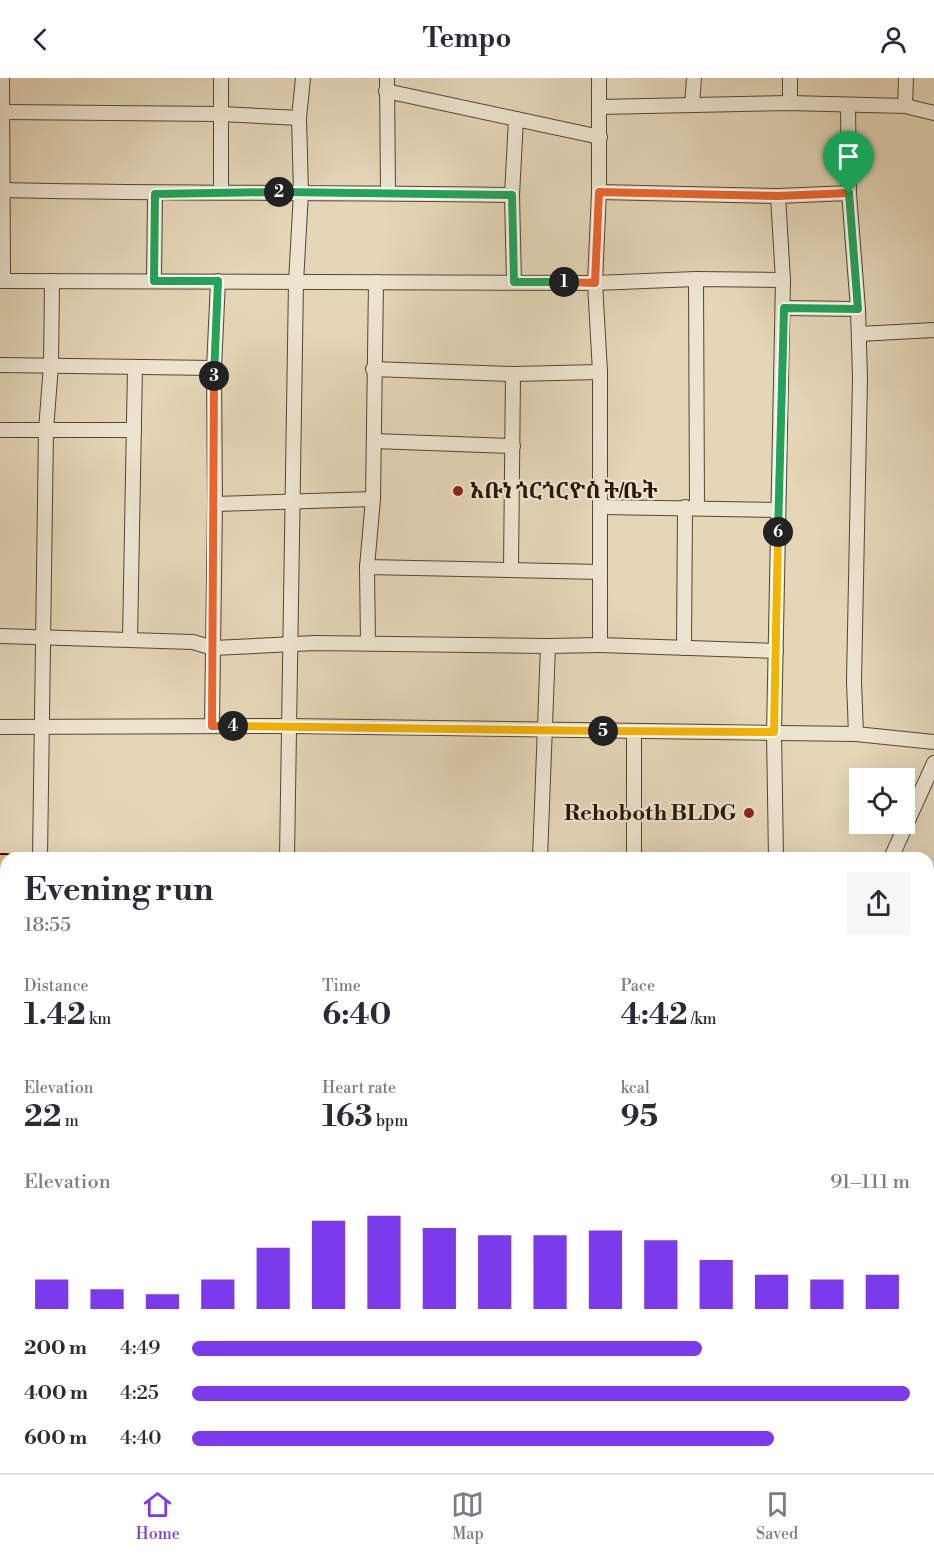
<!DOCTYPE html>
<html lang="en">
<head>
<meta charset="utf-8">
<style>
	body { margin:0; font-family:"Libre Bodoni","Noto Serif Ethiopic",serif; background:#f7f7f7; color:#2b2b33; height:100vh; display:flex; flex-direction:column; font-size:22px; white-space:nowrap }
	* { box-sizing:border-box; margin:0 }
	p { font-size:20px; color:#7c7c81 }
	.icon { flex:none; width:33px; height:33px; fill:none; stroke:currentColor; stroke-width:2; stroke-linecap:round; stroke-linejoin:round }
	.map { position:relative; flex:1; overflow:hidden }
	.side { position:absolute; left:0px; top:774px; width:934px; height:621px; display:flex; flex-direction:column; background:#fff; border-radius:18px 18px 0 0; box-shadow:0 6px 24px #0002 }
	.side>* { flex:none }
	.tools { position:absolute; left:849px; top:690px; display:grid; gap:12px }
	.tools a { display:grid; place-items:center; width:66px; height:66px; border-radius:0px; background:#fff; box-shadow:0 6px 24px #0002; font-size:30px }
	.pin { position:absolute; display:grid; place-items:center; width:51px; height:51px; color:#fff; margin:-62px -26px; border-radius:50% 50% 50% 0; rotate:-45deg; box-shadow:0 0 6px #0007 }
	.pin .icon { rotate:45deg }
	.km { position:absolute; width:30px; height:30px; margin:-15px; border-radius:50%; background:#222; color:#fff; font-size:16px; line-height:30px; text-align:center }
	.round { display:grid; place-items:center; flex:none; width:63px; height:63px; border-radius:0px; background:#f7f7f7 }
	.summary { display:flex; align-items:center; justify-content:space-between; height:102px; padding:0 24px }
	h1 { font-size:33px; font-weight:800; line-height:45px }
	.figures { display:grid; grid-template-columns:repeat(3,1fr); gap:9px; height:102px; padding:6px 24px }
	.figures div { display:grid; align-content:center }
	.figures b { font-size:30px; font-weight:800 }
	.figures small { font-size:16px; font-weight:400 }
	.figures p { font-size:16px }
	.chart { height:168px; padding:12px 24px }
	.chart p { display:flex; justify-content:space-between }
	.chart svg { width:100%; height:108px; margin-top:6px; stroke:#7c3aed; stroke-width:6 }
	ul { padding:0 24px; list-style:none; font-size:20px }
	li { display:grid; grid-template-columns:96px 72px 1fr; align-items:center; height:45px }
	li i { height:15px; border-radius:8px; background:#7c3aed }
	header { display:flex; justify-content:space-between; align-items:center; height:78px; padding:0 24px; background:#fff; font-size:27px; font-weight:800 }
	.tabs { display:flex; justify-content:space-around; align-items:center; height:84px; border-top:2px solid #e1e1e2; background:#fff; font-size:16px; color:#7c7c81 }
	.tabs a { display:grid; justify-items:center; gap:3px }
	.tabs .active { color:#7c3aed }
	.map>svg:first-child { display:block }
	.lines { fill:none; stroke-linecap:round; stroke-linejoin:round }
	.river { stroke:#96b8b3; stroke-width:22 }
	.minor-casing { stroke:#564533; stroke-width:16 }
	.major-casing { stroke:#261507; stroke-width:20 }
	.minor { stroke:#ede4d0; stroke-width:14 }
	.major { stroke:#e2bb7c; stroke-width:16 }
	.split-1-casing { stroke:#fff; stroke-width:12 }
	.split-2-casing { stroke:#fff; stroke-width:12 }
	.split-3-casing { stroke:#fff; stroke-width:12 }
	.split-4-casing { stroke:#fff; stroke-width:12 }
	.split-5-casing { stroke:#fff; stroke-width:12 }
	.split-6-casing { stroke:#fff; stroke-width:12 }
	.split-7-casing { stroke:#fff; stroke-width:12 }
	.split-1 { stroke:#f0652b; stroke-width:8 }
	.split-2 { stroke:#22a559; stroke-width:8 }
	.split-3 { stroke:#22a559; stroke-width:8 }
	.split-4 { stroke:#f0652b; stroke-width:8 }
	.split-5 { stroke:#f5b400; stroke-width:8 }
	.split-6 { stroke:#f5b400; stroke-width:8 }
	.split-7 { stroke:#22a559; stroke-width:8 }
	.poi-dot { fill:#8f2418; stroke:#ede4d0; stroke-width:2 }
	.labels { text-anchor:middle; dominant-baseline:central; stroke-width:4.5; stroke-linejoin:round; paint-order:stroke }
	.poi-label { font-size:22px; font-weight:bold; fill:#261507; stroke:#ede4d0; text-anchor:start }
</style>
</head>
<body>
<header><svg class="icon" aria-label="back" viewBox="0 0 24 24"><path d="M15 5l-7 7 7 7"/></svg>Tempo<svg class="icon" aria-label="person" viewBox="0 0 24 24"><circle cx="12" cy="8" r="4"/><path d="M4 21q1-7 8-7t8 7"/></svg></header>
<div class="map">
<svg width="934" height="1395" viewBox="0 0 934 1395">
	<rect width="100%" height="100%" fill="#e4d6b7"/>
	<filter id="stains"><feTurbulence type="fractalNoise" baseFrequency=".00333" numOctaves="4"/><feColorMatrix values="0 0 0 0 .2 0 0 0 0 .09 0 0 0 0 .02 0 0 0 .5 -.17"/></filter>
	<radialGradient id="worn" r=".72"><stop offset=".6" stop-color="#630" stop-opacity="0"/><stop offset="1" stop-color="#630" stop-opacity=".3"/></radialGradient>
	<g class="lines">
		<g class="river">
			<path d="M928,803l6,-6"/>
			<path d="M546,1395l7,-6"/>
		</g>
		<g class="minor-casing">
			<g id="minor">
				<path d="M2,0l1,203"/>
				<path d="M387,0l1,114"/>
				<path d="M790,0v25"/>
				<path d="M386,13l214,46"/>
				<path d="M692,27l2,-27"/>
				<path d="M848,27l1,88 9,116 2,69 -6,304 2,52"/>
				<path d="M905,28l1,-28"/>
				<path d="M600,29l190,-4 115,3 29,7"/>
				<path d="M2,34l219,2 78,4"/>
				<path d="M3,112c169,4 339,2 509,5l2,87"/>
				<path d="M221,113v-113"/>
				<path d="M599,114l179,4 5,84"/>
				<path d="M512,117l4,-76"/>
				<path d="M778,118l71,-3"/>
				<path d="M696,201l1,229"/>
				<path d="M0,203l595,2 101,-4 87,1 -9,452 2,126"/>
				<path d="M154,203l1,-88"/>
				<path d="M218,203l-4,87 1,136 158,-5"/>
				<path d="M784,230l74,1"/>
				<path d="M859,256l75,-4"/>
				<path d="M0,287l214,3"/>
				<path d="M373,291l140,5 87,-2"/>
				<path d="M0,352h134"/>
				<path d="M374,363l139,5"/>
				<path d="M602,429l176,3"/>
				<path d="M367,489l233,5"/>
				<path d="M511,491l2,-195"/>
				<path d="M0,558l193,6 20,6 102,-5 233,3"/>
				<path d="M130,562l5,-273"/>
				<path d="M368,565l-1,-76 6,-68 3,-217"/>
				<path d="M600,567l176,6"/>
				<path d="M684,570l1,-141"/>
				<path d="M212,648l3,-222"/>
				<path d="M0,649l289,-1 567,8 78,8"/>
				<path d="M40,780l6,-428 5,-65 1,-84"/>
				<path d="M287,780l9,-576 5,-89 -2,-75 4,-40"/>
				<path d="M540,780l8,-212 52,-1v-273l-5,-89 4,-91v-114"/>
				<path d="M634,780v-127"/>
				<path d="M891,780l43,-95"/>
				<path d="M0,929h6"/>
				<path d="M0,1272h6"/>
				<path d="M928,1339l6,-4"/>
				<path d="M193,1389l1,6"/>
				<path d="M364,1389l1,6"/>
				<path d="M923,1389v6"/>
				<path d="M22,1395v-6"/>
				<path d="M279,1395l1,-6"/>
				<path d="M441,1395l6,-6"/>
				<path d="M765,1395l7,-6"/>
				<path d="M863,1395l7,-6"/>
			</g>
		</g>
		<g class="major-casing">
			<g id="major">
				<path d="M0,785h6"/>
				<path d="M0,806h6"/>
				<path d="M928,810l6,1"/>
				<path d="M928,830l6,1"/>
			</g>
		</g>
		<use href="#minor" class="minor"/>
		<use href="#major" class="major"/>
	</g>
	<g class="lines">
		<g class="split-1-casing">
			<path id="split-1" d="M564,204l31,1 4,-91 179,4 71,-3"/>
		</g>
		<g class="split-2-casing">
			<path id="split-2" d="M279,114l233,3 2,87h50"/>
		</g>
		<g class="split-3-casing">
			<path id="split-3" d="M214,298l4,-95h-64l1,-87 124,-2"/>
		</g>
		<g class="split-4-casing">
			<path id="split-4" d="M214,298l-2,350h21"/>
		</g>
		<g class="split-5-casing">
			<path id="split-5" d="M233,648l370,5"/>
		</g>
		<g class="split-6-casing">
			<path id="split-6" d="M603,653l171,1 4,-200"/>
		</g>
		<g class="split-7-casing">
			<path id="split-7" d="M778,454l6,-224 74,1 -9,-116"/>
		</g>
		<use href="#split-1" class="split-1"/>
		<use href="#split-2" class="split-2"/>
		<use href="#split-3" class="split-3"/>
		<use href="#split-4" class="split-4"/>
		<use href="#split-5" class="split-5"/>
		<use href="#split-6" class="split-6"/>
		<use href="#split-7" class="split-7"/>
	</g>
	<g class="poi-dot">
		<circle cx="458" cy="413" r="6"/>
		<circle cx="749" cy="735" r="6"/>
	</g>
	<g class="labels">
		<g class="poi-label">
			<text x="470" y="413">አቡነ ጎርጎርዮስ ት/ቤት</text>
			<text x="737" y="735" text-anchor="end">Rehoboth BLDG</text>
		</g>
	</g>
	<rect width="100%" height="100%" filter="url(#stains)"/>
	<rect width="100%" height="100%" fill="url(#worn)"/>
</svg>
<div class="tools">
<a><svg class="icon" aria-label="locate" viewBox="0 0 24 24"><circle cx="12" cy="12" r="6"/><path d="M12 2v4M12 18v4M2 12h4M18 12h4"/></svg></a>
</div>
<div class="pin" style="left:849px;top:115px;background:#1e9e55"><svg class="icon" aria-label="arrive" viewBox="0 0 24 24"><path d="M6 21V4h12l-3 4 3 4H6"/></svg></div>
<b class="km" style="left:564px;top:204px">1</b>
<b class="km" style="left:279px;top:114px">2</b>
<b class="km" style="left:214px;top:298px">3</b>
<b class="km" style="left:233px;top:648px">4</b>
<b class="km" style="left:603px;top:653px">5</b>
<b class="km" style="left:778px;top:454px">6</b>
<section class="side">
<div class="summary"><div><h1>Evening run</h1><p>18:55</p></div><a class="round"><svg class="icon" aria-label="share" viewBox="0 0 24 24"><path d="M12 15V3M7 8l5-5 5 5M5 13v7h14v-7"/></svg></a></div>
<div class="figures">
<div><p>Distance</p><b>1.42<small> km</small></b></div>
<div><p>Time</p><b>6:40</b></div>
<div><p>Pace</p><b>4:42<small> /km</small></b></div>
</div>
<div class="figures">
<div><p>Elevation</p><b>22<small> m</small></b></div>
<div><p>Heart rate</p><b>163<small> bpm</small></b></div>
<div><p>kcal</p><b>95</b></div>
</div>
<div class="chart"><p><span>Elevation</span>91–111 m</p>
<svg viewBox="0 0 160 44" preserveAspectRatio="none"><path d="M5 44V32M15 44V36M25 44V38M35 44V32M45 44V19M55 44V8M65 44V6M75 44V11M85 44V14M95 44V14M105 44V12M115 44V16M125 44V24M135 44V30M145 44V32M155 44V30"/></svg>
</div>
<ul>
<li><b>200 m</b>4:49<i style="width:71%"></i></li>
<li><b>400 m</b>4:25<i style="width:100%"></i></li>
<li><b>600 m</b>4:40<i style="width:81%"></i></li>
</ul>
</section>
</div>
<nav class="tabs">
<a class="active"><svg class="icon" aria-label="home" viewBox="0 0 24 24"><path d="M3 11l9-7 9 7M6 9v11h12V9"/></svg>Home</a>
<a><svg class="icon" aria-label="map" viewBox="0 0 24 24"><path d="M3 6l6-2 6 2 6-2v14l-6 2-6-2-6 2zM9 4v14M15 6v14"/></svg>Map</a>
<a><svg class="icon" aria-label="saved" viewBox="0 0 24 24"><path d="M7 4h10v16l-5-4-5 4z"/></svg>Saved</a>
</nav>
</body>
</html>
